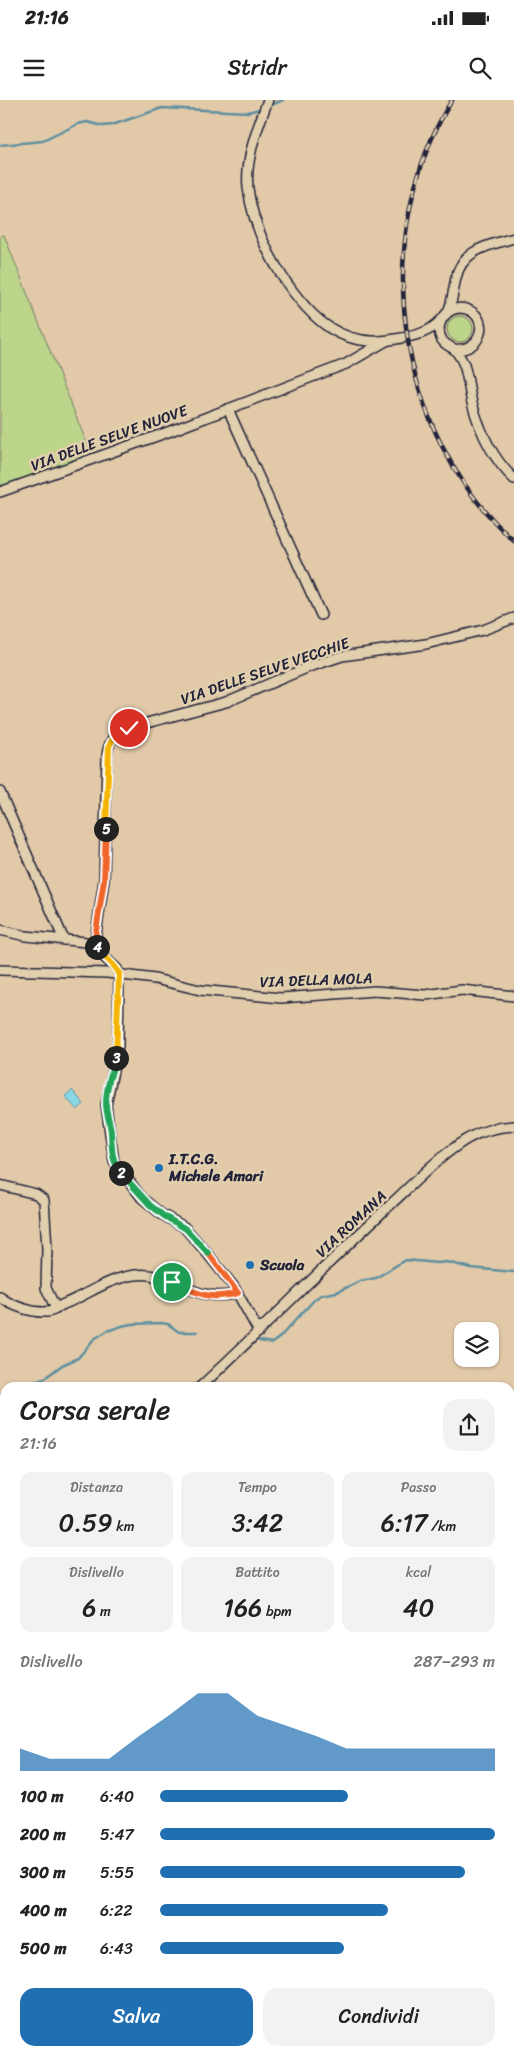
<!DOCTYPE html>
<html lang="it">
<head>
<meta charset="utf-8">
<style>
	body { margin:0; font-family:Sriracha,sans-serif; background:#f2f2f2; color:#222; height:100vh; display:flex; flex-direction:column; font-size:19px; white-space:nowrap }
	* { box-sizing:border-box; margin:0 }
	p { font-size:16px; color:#767676 }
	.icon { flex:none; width:28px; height:28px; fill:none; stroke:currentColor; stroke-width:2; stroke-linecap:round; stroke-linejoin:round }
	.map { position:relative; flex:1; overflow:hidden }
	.drawer { position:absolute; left:0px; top:1282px; width:515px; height:674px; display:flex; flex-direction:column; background:#fff; border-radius:15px 15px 0 0; box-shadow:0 1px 4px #0004 }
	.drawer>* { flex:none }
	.fabs { position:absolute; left:454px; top:1222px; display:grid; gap:10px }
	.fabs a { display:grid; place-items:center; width:45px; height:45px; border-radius:10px; background:#fff; box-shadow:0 1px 4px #0004; font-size:25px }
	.pin { position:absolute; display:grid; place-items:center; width:42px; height:42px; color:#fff; margin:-21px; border:2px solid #fff; border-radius:50%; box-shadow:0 1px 5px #0007 }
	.km { position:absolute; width:25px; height:25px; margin:-12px; border-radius:50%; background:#222; color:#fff; font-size:14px; line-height:25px; text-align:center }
	.round { display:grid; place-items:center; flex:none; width:52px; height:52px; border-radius:15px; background:#f2f2f2 }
	.overview { display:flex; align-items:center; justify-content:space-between; height:85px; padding:0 20px }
	h1 { font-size:28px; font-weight:600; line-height:38px }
	.stats { display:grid; grid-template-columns:repeat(3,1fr); gap:8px; height:85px; padding:5px 20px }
	.stats div { display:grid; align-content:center; border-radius:12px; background:#f2f2f2; text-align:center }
	.stats b { font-size:25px; font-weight:600 }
	.stats small { font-size:14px; font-weight:400 }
	.stats p { font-size:14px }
	.chart { height:140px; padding:10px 20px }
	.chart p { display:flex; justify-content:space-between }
	.chart svg { width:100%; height:90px; margin-top:5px; fill:#1f6fb2; opacity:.7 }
	.button { display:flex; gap:10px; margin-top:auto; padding:10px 20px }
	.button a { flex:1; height:58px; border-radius:15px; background:#1f6fb2; color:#fff; font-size:20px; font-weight:600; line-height:58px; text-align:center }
	.button a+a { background:#f2f2f2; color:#222 }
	ul { padding:0 20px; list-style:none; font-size:16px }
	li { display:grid; grid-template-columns:80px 60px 1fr; align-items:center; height:38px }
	li i { height:12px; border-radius:6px; background:#1f6fb2 }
	.status { display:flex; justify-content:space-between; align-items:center; height:35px; padding:0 25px; background:#fff; direction:ltr }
	.status svg { height:14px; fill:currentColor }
	header { display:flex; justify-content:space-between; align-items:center; height:65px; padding:0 20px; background:#fff; font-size:22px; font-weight:600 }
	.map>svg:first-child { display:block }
	.green { fill:#bdd58b; stroke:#707c63 }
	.water { fill:#88d8e3; stroke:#5f8fa0 }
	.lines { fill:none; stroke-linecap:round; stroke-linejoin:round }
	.stream { stroke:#5f8fa0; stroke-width:2.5 }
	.minor-casing { stroke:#22223b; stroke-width:12 }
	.secondary-casing { stroke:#22223b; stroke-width:16 }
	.minor { stroke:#e1cfad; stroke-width:9 }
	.secondary { stroke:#e1cfad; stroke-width:12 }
	.rail-casing { stroke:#22223b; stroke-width:4.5 }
	.rail { stroke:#e1cfad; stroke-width:2.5; stroke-dasharray:8; stroke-linecap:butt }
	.split-1-casing { stroke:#fff; stroke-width:10 }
	.split-2-casing { stroke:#fff; stroke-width:10 }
	.split-3-casing { stroke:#fff; stroke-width:10 }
	.split-4-casing { stroke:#fff; stroke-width:10 }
	.split-5-casing { stroke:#fff; stroke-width:10 }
	.split-6-casing { stroke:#fff; stroke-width:10 }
	.split-1 { stroke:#f0652b; stroke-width:6 }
	.split-2 { stroke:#22a559; stroke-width:6 }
	.split-3 { stroke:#22a559; stroke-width:6 }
	.split-4 { stroke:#f5b400; stroke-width:6 }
	.split-5 { stroke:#f0652b; stroke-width:6 }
	.split-6 { stroke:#f5b400; stroke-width:6 }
	.poi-dot { fill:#1f6fb2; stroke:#e1cfad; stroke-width:2 }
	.labels { text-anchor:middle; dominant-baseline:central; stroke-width:5; stroke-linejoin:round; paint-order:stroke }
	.street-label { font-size:15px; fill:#22223b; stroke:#e1cfad }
	.poi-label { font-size:15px; font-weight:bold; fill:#22223b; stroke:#e1cfad; text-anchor:start }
</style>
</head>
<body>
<div class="status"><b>21:16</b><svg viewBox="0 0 49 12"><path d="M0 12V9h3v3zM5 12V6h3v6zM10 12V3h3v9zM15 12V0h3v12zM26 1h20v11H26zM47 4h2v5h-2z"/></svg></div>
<header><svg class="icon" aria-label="menu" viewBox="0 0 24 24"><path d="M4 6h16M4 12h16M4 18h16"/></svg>Stridr<svg class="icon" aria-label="search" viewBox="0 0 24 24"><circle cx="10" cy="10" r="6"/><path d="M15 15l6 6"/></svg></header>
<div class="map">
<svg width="514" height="1956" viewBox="0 0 514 1956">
	<rect width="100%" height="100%" fill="#e2caa9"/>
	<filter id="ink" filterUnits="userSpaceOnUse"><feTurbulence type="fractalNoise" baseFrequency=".02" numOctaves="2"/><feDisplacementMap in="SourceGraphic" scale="10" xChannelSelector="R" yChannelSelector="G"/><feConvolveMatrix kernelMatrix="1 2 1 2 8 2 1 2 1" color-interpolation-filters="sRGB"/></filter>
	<g filter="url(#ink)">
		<g class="green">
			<path d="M4,135l89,224 -93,32v-255z"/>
			<circle cx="460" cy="229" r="13"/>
		</g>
		<path class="water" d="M72,990l12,14 -7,6 -12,-14z"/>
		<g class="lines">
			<g class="stream">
				<path d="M269,6l14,-6"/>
				<path d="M0,45l43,-4 35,-17 9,-2 16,4 9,-1 50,-17 86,4 15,-4"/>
				<path d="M259,1241l13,2 7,-5 36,-39 6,-4 16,-3 23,-11 16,-3 29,-18 33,3 8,-1 25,6 43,4"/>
				<path d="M21,1288l24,-10 17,-13 16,-7 16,-19 13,-8 15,-5 9,-2 30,-1 7,1 11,8h18"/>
				<path d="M0,1293h5"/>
			</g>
			<g class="minor-casing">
				<g id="minor">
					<path d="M268,0c-10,27 -23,58 -20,88 4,32 17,61 34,88 28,42 59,74 114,63 17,-3 32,-5 44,-18"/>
					<path d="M448,212c5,-12 5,-22 8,-34 6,-29 34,-33 58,-40"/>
					<path d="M454,249c28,4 37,-32 12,-40 -18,-5 -33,15 -24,31 3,5 8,6 12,9 4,4 8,11 10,16 4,12 5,25 8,38 8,29 20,55 42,76"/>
					<path d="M228,309l93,206"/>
					<path d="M0,392l168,-60 178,-68 40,-23"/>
					<path d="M0,692l64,148"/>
					<path d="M0,830l26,6 70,7"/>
					<path d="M0,870l107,3 48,6 45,11 81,8 94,-7 50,4 37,-5 52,6"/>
					<path d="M0,1085l36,9 8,6 3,49 -1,39 10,21"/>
					<path d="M0,1197c12,9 32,16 47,15 7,0 11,-6 17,-8 23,-9 45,-26 71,-29 37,-5 60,31 103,18"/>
					<path d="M259,1232l-25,-45 -27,-34 -23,-26 -23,-13 -19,-16 -28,-36 -8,-57 12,-59 1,-73 -2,-4 -14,-13 -8,-15 9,-61 3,-124c1,-12 5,-21 17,-27l102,-27 83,-35 33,-11 84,-12 57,-14 31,-12"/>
					<path d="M199,1288c65,-60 126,-123 190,-182 25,-23 49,-49 78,-67 15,-9 30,-12 47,-13"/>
					<path d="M0,1394l5,-2"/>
					<path d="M510,1394l4,2"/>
					<path d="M510,1734h4"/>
					<path d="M287,1951l11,5"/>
					<path d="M272,1956l3,-5"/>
				</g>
			</g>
			<g class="secondary-casing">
				<g id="secondary">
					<path d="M510,1335h4"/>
					<path d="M0,1427l5,-3"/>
				</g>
			</g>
			<use href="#minor" class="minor"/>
			<use href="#secondary" class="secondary"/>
			<g class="rail-casing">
				<g id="rail">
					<path d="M452,0c-84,136 -58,333 62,441"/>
					<path d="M510,1309l4,-1"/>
					<path d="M0,1407l5,-2"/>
				</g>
			</g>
			<use href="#rail" class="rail"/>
		</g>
	</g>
	<g class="lines" filter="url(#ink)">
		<g class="split-1-casing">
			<path id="split-1" d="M172,1182c24,11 39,19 66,11l-30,-40"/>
		</g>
		<g class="split-2-casing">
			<path id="split-2" d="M121,1073l29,32 14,11 22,13 22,24"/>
		</g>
		<g class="split-3-casing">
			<path id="split-3" d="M116,958c-5,15 -10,30 -10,46 0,9 4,18 5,28 1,16 0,28 10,41"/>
		</g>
		<g class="split-4-casing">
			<path id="split-4" d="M97,847c6,10 18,18 22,26l-3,85"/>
		</g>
		<g class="split-5-casing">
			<path id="split-5" d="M97,847l-2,-9 9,-58 2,-51"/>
		</g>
		<g class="split-6-casing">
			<path id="split-6" d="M106,729l3,-83 7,-12 13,-6"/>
		</g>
		<use href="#split-1" class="split-1"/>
		<use href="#split-2" class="split-2"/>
		<use href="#split-3" class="split-3"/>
		<use href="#split-4" class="split-4"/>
		<use href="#split-5" class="split-5"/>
		<use href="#split-6" class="split-6"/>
	</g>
	<g class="poi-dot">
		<circle cx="159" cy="1068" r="5"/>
		<circle cx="250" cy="1165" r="5"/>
	</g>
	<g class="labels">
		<g class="street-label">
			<text transform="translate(109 338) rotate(-20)">VIA DELLE SELVE NUOVE</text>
			<text transform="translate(265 571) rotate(-19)">VIA DELLE SELVE VECCHIE</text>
			<text transform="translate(316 880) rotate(-2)">VIA DELLA MOLA</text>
			<text transform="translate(351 1124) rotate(-43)">VIA ROMANA</text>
		</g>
		<g class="poi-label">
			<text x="169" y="1059">I.T.C.G.<tspan x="169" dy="17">Michele Amari</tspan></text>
			<text x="260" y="1165">Scuola</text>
		</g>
	</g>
</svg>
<div class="fabs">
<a><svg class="icon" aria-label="layers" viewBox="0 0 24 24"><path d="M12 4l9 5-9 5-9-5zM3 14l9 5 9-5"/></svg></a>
</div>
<div class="pin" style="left:172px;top:1182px;background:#1e9e55"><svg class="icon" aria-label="arrive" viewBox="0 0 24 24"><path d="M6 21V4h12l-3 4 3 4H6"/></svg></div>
<div class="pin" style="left:129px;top:628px;background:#d93025"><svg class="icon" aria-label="check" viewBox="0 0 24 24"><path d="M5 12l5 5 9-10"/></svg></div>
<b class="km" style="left:121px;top:1073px">2</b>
<b class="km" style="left:116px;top:958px">3</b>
<b class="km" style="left:97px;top:847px">4</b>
<b class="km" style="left:106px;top:729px">5</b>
<section class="drawer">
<div class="overview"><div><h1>Corsa serale</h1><p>21:16</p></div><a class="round"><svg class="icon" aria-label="share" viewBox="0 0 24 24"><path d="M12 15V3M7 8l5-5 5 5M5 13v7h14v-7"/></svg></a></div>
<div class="stats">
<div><p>Distanza</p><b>0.59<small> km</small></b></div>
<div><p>Tempo</p><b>3:42</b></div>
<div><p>Passo</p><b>6:17<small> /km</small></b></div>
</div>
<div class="stats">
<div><p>Dislivello</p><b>6<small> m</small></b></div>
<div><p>Battito</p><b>166<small> bpm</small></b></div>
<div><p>kcal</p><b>40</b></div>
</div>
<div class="chart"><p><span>Dislivello</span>287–293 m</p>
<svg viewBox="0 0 160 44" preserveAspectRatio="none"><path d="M0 44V33L10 38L20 38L30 38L40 27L50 17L60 6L70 6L80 17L90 22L100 27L110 33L120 33L130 33L140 33L150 33L160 33V44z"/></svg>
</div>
<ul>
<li><b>100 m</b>6:40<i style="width:56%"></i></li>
<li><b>200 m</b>5:47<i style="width:100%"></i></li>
<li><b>300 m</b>5:55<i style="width:91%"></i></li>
<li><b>400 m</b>6:22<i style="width:68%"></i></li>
<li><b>500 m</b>6:43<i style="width:55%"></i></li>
</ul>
<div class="button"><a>Salva</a><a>Condividi</a></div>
</section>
</div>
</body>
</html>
